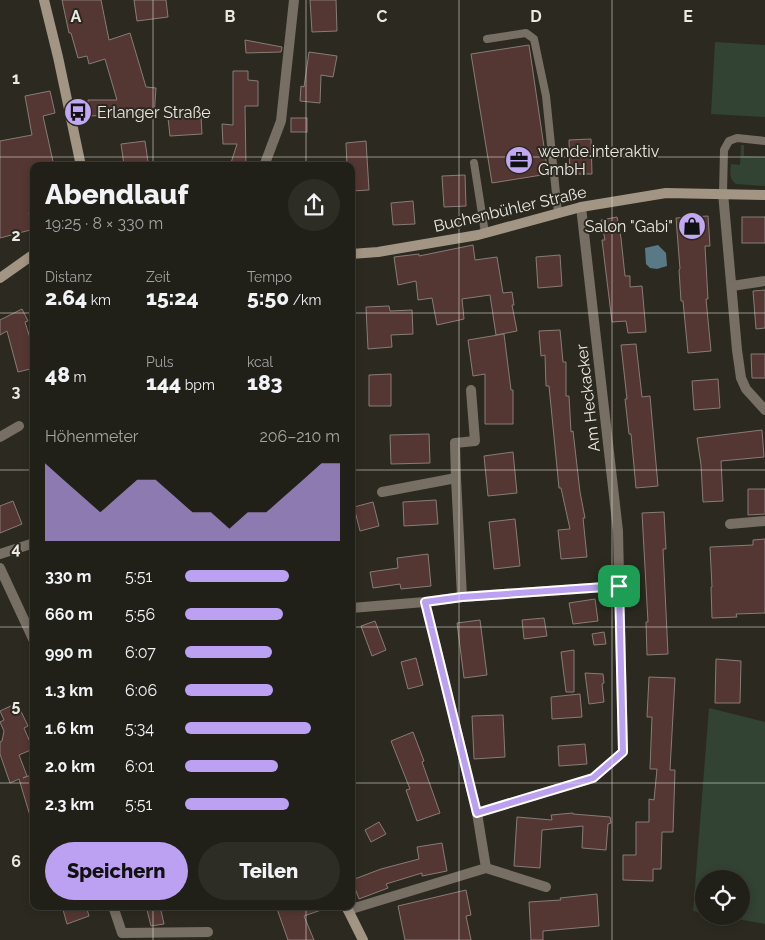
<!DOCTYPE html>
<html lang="de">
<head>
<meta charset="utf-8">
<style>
	body { margin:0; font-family:Raleway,sans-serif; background:#2d2d25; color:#f1f3f6; height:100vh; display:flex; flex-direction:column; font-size:19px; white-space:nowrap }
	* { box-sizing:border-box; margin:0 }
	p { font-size:16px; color:#a2a3a2 }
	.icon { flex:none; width:28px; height:28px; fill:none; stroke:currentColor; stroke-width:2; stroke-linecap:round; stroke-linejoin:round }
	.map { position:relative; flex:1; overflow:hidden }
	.drawer { position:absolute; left:30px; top:162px; width:325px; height:748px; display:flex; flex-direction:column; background:#212018; border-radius:10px; box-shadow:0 2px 8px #0003,0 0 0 1px #3e3e37 }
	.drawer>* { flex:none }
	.controls { position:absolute; left:695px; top:870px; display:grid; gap:10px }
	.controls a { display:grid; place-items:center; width:55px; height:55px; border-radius:50%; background:#212018; box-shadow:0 2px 8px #0003,0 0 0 1px #3e3e37; font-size:25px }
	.pin { position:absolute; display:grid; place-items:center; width:42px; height:42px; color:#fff; margin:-21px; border-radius:10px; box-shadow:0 2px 8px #0006 }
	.round { display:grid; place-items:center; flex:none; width:52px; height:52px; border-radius:26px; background:#2d2d25 }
	.head { display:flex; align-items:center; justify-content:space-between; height:85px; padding:0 15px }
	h1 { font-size:28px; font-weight:800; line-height:38px }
	.figures { display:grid; grid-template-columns:repeat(3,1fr); gap:8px; height:85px; padding:5px 15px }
	.figures div { display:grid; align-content:center }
	.figures b { font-size:21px; font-weight:800 }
	.figures small { font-size:14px; font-weight:400 }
	.figures p { font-size:14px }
	.chart { height:140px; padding:10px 15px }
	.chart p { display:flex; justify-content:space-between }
	.chart svg { width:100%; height:90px; margin-top:5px; fill:#bca0f2; opacity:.7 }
	.action { display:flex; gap:10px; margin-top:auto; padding:10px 15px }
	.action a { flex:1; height:58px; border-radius:30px; background:#bca0f2; color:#111; font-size:20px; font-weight:800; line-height:58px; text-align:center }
	.action a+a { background:#2d2d25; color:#f1f3f6 }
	ul { padding:0 15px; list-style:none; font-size:16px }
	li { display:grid; grid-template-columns:80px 60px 1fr; align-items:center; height:38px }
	li i { height:12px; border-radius:6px; background:#bca0f2 }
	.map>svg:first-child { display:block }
	.green { fill:#324233 }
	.water { fill:#587985 }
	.building { fill:#543732; stroke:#887b78 }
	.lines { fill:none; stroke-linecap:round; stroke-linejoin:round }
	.lane { stroke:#776e64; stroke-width:8 }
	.street { stroke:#776e64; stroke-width:10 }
	.secondary { stroke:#a39584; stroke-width:10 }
	.route-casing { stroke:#fff; stroke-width:10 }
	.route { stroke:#bca0f2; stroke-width:6 }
	.grid { fill:none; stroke:#ebe9e3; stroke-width:1; stroke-opacity:0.55 }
	.labels { text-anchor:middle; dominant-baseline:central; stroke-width:4; stroke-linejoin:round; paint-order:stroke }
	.poi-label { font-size:16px; fill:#ebe9e3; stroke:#2c2a20; text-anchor:start }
	.street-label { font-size:16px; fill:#ebe9e3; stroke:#2c2a20 }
	.grid-label { font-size:16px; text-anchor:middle; font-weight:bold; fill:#ebe9e3; stroke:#2c2a20; stroke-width:4; stroke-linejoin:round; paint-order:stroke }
</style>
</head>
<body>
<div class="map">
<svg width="765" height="940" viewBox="0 0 765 940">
	<rect width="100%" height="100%" fill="#2c2a20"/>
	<g class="green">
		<path d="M715,42l50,3v72l-54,-3z"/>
		<path d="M741,145h3v11l21,1v29l-29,-2c-7,-5 -6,-12 -5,-20l9,1z"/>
		<path d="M709,708l56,14v202l-44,-8h20v-37h-37v34l-11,-2z"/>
	</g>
	<path class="water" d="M658,245l8,8 1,13 -10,3 -7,-1 -4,-4 -1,-16z"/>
	<g class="building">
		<path d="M62,0h39l8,40 21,-7 16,54 10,1 -2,28 -31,-3v2l-35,1v-16h29l-12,-41 -16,5 -2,-8 -9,2 -7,-25h-2z"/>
		<path d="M134,0h32l2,17 -31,4z"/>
		<path d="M310,0h26l1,31 -25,1z"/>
		<path d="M245,40l37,7 -1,5 -35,1z"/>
		<path d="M529,45l19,129 -56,9 -21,-129z"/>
		<path d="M309,52l28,4 -4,21 -12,-2 -1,28 -20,-2 1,-15 3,1z"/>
		<path d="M233,71h15v9l10,1v25h-13l1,60h-16l7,-22h-14l-1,-20 11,1z"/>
		<path d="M50,91l5,22 -12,3 11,50h-20v46l-5,1 5,16 -34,9v-97l32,-6 -7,-39z"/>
		<path d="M201,116l1,18 -32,2 -2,-18z"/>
		<rect x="291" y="118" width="16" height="14"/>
		<path d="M591,139l1,35h-22l-1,-34z"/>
		<path d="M145,141l3,21 -24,3 -3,-21z"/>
		<path d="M366,141l3,49 -18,1v-25h-4l-1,-23z"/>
		<path d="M465,175l1,31 -22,1 -2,-31z"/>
		<path d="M413,201l2,23 -22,1 -2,-22z"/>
		<path d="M708,216l2,30h-5l3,53h-2l5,52 -23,2 -5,-52h-2l-2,-31 1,-1 -4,-51z"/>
		<path d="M617,217l4,21 4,38h5v11l12,-1 4,46 -18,1 -2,-12 -14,1 -10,-82h3l-4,-20z"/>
		<rect x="742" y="217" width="23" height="26"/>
		<path d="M473,245l2,15 22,-3 6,36 9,-1 2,13h-2l5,26 -21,4 -6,-40 -28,4 2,20 -27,6 -5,-27 -14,2 -2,-19 -18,4 -4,-28 25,-3v2z"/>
		<path d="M560,255l2,31 -24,2 -2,-31z"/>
		<path d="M765,290v38l-9,1 -3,-38z"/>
		<path d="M389,306l1,5 22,-1 1,24 -22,1 1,12 -24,2 -2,-42z"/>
		<path d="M22,309l6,12 -3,1 9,29v17l-16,4 -11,-41 -7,4v-15z"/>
		<path d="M560,330l3,32h3v34h3l2,36 2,-1 7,61 5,26h-2l4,39 -26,2 -3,-29 12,-1 -9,-41h-2l-10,-102h-3l-1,-31 -4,1 -2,-25z"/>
		<path d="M504,334l7,56h2v34h-28v-50l-12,2 -5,-36z"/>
		<path d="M636,344l6,53 8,-1 8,90 -22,2 -5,-54h-2l-4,-35h2l-6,-54z"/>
		<path d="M751,354h14v24h-13z"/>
		<path d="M391,374v32h-22v-31z"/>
		<path d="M718,379l2,29 -26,2 -2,-29z"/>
		<path d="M762,430l2,27 -43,4 2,40 -20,1 -2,-37 -4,-27z"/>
		<path d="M429,434l1,29 -39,1 -1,-29z"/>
		<path d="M513,452l4,41 -29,3 -4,-40z"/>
		<path d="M748,489h17v25l-17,1z"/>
		<path d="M436,500l2,24 -34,2 -1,-24z"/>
		<path d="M13,501l9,23 -22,9v-27z"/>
		<path d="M373,502l6,24 -19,5 -6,-24z"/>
		<path d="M664,512l2,37h-3l5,105 -21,1 -1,-33h2l-6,-109z"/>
		<path d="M515,519l5,47 -26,3 -5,-47z"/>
		<path d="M765,539v74l-29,1 1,3 -25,1 -1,-31h1l-2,-40 43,-2v-5z"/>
		<path d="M428,554l3,32 -30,3 -1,-5 -27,4 -3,-16 28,-4 -1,-10z"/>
		<path d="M595,599l3,22 -25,3 -4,-21z"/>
		<path d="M544,618l3,18 -23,3 -2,-19z"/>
		<path d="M480,620l7,55 -23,3 -7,-55z"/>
		<path d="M375,621l11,29 -14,6 -11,-30z"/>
		<path d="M604,632l2,12 -12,1 -2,-11z"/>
		<path d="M574,650v42h-8l-5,-40z"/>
		<path d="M416,658l7,27 -15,4 -7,-27z"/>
		<path d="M716,659l25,2 -1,42h-25z"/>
		<path d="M585,673l18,1 1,9 -2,1 2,18 -15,2z"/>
		<path d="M649,677l26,1 -5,92h5l-2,62h-11l-1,37h-8v12l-30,-1v-25h13v-33h13v-23l5,1 3,-31h-7l2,-52h-5z"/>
		<path d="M580,694l2,23 -30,2 -1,-22z"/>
		<path d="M17,703l11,23 -4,2 9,21 -14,6 8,21 -4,2 11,-4v44l-3,1 -12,-40 -9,4 -10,-29v-12l2,-1 2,-10 -4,-9 4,-2 -4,-9z"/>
		<path d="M503,715l2,42 -31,2 -2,-43z"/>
		<path d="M413,732l11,29 -2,1 18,51 -23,8 -11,-31 4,-1 -19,-48z"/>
		<path d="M585,744l2,20 -28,2 -1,-20z"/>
		<path d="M573,813v1l37,3 1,6 -3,1 -2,26 -24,-2 1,-22 -41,4 -2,38 -26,-2 3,-49 35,3 -1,-5z"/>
		<path d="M379,822l7,12 -15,8 -6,-12z"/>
		<path d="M442,843l5,28 -25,5v-3l-36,11 2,4 -29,11 -7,-19 29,-11 38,-10 -2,-12z"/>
		<path d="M466,890l5,25 -5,1 5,24h-66l-7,-34z"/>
		<path d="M597,894l2,32 -56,5v9h-12l-2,-38 32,-2 -1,-2z"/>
		<path d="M62,906h24l3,10 -22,8z"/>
		<path d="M146,906h14l4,18 -13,2z"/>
		<path d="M276,906h51v2l-23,8 10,24h-26z"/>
	</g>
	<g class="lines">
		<g class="lane">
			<path d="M487,39l39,-6 8,6 12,57 12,117"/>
			<path d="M474,163l11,70"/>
			<path d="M723,193l1,-43 5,-9 8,-3 28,3"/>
		</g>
		<g class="street">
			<path d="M264,166l17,-45 13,-121"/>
			<path d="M723,193l14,157 4,28 5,11 19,21"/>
			<path d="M732,286l33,-5"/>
			<path d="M0,437l19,-11"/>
			<path d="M456,478l-1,-35 20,-2 -4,-51"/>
			<path d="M382,492l74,-14 6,119"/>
			<path d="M730,524l35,-3"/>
			<path d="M0,554l34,-11"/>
			<path d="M0,568l34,73"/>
			<path d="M351,608l74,-6 37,-5 157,-11"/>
			<path d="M477,813l116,-35 30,-26 -5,-221 -37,-324"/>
			<path d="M486,868l60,19"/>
			<path d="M113,906l9,27 86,-1"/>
			<path d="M348,910l138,-42 -9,-55 -52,-211"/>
		</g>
		<g class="secondary">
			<path d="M44,0l14,57 23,109"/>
			<path d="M351,254l27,-2 100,-17 103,-28 85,-14 99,2"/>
			<path d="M0,278l34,-24"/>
			<path d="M346,906l17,34"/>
		</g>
	</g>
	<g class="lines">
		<g class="route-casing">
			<path id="route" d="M619,586l4,166 -30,26 -116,35 -52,-211 37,-5z"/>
		</g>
		<use href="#route" class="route"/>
	</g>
	<path class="grid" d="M153,0v166M306,0v166M459,0v940M612,0v940M0,157h765M0,313h34M351,313h414M0,470h34M351,470h414M0,627h34M351,627h414M0,783h34M351,783h414M153,906v34M306,906v34"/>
	<defs>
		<g id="bus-disc" transform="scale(1.4375)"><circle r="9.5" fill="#c2a8f2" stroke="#2c2a20"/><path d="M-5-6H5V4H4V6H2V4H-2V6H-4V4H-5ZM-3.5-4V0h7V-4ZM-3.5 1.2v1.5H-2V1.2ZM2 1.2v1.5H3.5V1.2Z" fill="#111"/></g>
		<g id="office-disc" transform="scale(1.4375)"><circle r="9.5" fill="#c2a8f2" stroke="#2c2a20"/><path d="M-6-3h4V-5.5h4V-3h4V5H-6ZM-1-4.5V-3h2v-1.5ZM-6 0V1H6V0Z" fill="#111"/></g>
		<g id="shop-disc" transform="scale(1.4375)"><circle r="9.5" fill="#c2a8f2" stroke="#2c2a20"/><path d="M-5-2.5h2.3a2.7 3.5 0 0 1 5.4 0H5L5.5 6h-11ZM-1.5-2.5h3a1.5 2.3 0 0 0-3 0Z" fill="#111"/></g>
	</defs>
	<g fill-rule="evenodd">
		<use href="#bus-disc" x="78" y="112"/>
		<use href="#office-disc" x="519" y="160"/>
		<use href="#shop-disc" x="692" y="226"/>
	</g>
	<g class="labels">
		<g class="poi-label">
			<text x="97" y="112">Erlanger Straße</text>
			<text x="538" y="151">wende.interaktiv<tspan x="538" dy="18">GmbH</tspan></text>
			<text x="673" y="226" text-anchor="end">Salon "Gabi"</text>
		</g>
		<g class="street-label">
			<text transform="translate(510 209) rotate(-13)">Buchenbühler Straße</text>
			<text transform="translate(588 398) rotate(-97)">Am Heckacker</text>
		</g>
	</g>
	<g class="grid-label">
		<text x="76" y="22">A</text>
		<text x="230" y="22">B</text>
		<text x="382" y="22">C</text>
		<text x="536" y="22">D</text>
		<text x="688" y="22">E</text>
		<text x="16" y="84">1</text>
		<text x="16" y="241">2</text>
		<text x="16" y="397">3</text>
		<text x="16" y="554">4</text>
		<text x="16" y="711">5</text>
		<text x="16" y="867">6</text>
	</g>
</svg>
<div class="controls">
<a><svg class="icon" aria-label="locate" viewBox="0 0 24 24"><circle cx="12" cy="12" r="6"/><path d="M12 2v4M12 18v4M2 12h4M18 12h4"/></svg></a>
</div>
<div class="pin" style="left:619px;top:586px;background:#1e9e55"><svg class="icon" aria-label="arrive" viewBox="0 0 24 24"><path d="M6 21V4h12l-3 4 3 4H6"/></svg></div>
<section class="drawer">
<div class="head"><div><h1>Abendlauf</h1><p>19:25 · 8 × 330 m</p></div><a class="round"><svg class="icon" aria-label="share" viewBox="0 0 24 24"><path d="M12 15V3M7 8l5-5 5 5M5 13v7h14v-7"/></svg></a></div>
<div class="figures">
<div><p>Distanz</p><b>2.64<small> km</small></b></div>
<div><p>Zeit</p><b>15:24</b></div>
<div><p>Tempo</p><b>5:50<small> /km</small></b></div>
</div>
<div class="figures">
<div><b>48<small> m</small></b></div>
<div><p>Puls</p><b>144<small> bpm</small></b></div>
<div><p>kcal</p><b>183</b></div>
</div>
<div class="chart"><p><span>Höhenmeter</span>206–210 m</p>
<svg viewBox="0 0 160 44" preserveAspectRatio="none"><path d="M0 44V6L10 14L20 22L30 30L40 22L50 14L60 14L70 22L80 30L90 30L100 38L110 30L120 30L130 22L140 14L150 6L160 6V44z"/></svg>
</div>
<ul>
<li><b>330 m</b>5:51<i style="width:67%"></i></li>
<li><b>660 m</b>5:56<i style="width:63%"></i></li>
<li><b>990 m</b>6:07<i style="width:56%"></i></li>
<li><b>1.3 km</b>6:06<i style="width:57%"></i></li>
<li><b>1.6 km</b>5:34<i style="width:81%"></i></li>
<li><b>2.0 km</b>6:01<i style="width:60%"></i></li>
<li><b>2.3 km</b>5:51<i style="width:67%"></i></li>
</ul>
<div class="action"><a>Speichern</a><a>Teilen</a></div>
</section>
</div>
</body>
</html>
